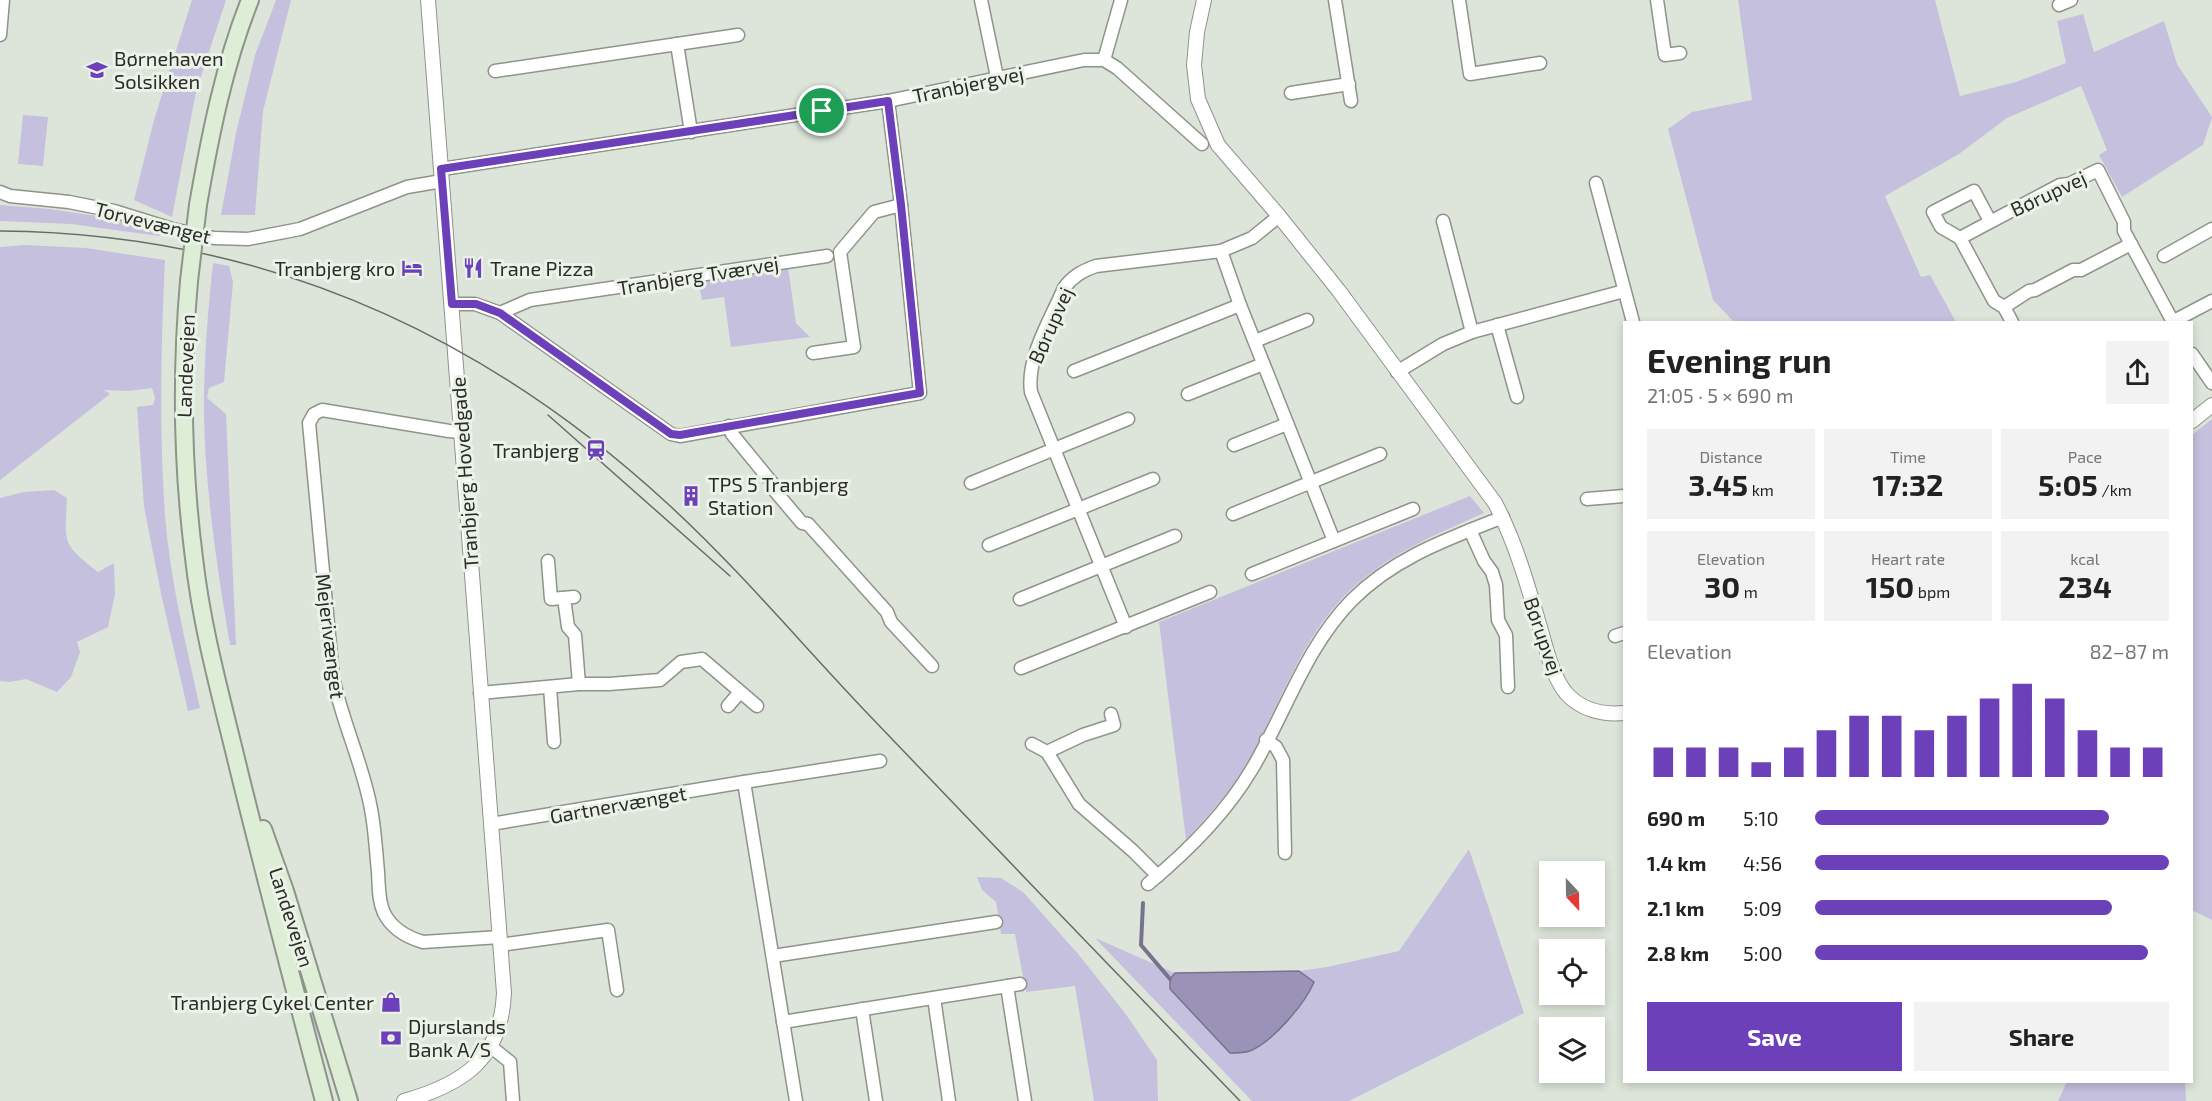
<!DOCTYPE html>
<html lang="en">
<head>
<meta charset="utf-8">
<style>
	body { margin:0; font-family:"Exo 2",sans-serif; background:#f2f2f2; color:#222; height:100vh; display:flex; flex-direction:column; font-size:22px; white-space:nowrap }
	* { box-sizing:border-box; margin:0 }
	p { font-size:20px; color:#767676 }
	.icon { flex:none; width:33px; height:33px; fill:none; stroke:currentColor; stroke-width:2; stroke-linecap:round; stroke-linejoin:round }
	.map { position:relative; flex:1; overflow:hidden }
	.panel { position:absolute; left:1623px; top:321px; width:570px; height:762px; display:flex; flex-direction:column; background:#fff; border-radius:0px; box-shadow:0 3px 9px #0003 }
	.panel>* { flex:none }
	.needle { width:39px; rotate:158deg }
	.buttons { position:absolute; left:1539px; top:861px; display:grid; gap:12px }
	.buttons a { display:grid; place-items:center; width:66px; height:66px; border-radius:0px; background:#fff; box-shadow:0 3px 9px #0003; font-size:30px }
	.pin { position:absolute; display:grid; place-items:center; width:51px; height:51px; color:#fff; margin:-26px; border:3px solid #fff; border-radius:50%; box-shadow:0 2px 6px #0007 }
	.round { display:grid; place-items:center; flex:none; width:63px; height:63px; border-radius:0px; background:#f2f2f2 }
	.head { display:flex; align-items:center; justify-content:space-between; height:102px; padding:0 24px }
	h1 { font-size:33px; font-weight:700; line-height:45px }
	.metrics { display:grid; grid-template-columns:repeat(3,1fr); gap:9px; height:102px; padding:6px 24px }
	.metrics div { display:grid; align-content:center; border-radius:0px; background:#f2f2f2; text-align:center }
	.metrics b { font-size:30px; font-weight:700 }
	.metrics small { font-size:16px; font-weight:400 }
	.metrics p { font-size:16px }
	.chart { height:168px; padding:12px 24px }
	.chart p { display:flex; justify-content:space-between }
	.chart svg { width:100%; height:108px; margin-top:6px; stroke:#6b40b8; stroke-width:6 }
	.cta { display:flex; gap:12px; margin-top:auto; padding:12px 24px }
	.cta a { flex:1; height:69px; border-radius:0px; background:#6b40b8; color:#fff; font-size:24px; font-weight:700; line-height:69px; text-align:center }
	.cta a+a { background:#f2f2f2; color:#222 }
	ul { padding:0 24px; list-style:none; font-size:20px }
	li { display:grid; grid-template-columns:96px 72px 1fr; align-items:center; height:45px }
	li i { height:15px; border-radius:8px; background:#6b40b8 }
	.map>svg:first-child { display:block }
	.green { fill:#c6c0df }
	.water { fill:#9a92b7; stroke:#78738c; stroke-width:1.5 }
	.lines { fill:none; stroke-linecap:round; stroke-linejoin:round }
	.stream { stroke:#78738c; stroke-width:4 }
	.minor-casing { stroke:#8d948a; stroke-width:15 }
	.tertiary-casing { stroke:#8d948a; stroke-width:16 }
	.secondary-casing { stroke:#8d948a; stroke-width:20 }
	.minor { stroke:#fff; stroke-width:12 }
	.tertiary { stroke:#fff; stroke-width:14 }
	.secondary { stroke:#deeed6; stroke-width:16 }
	.tram { stroke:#686c66; stroke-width:1.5 }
	.secondary-bridge-casing { stroke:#8d948a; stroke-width:20; stroke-linecap:butt }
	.secondary-bridge { stroke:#deeed6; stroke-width:16 }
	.route-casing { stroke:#fff; stroke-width:12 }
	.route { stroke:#6b40b8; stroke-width:8 }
	.labels { text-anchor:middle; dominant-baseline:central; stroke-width:6; stroke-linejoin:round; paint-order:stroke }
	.poi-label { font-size:20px; fill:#2a2c28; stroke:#ebf2e7; text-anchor:start }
	.street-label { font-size:20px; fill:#2a2c28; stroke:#ebf2e7 }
</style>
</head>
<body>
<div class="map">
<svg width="2212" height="1101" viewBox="0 0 2212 1101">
	<rect width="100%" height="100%" fill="#dde5da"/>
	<g class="green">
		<path d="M192,0h34l-30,92 -24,125 -38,-17 20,-80z"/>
		<path d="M276,0h15l-28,111 -8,104h-34l15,-82 19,-78z"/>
		<path d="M1738,0h197l25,96 56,-14 50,-19 -9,-42 26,-7 11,38 70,-31 13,43 35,53 -9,28 -81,52 -23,-42 8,-5 -26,-64 -74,32 -48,36 -74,42 36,81 9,-2 26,47h-222l-21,-22 -45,-171 24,-17 60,-12z"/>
		<path d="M23,115l25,2 -5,49 -25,-2z"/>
		<path d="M0,205l49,4 62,9 50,16 -2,2 -88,-12 -71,-3z"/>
		<path d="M25,245l61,3 79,12c-4,85 -6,170 0,255 5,65 21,129 35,193l-12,3 -26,-113 -18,-91 -7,-100 16,-2 2,-7 -3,-10 -24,3 -24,-1 6,4 -110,86v-233z"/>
		<path d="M213,263l16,3 4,16 -9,100 -15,6 -2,10 19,16 10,231h-6c-13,-77 -26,-163 -26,-240 0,-48 4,-95 9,-142z"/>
		<path d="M788,267l8,56 14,14 -79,10 -7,-50 -22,3 -4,-20z"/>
		<path d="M2212,419v501l-20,-10v-475z"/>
		<path d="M54,490l13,8c-2,46 -6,45 31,74l16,-9 1,31 -7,33 -31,15 3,10 -9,25 -14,15 -31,-13 -16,3 -10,-1v-183l24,-6z"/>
		<path d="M1470,496l14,17c-45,20 -89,38 -127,71 -57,49 -77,126 -116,189 -15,24 -36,45 -55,67l-27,-218z"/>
		<path d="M1469,849l55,164 -175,88h-97l-157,-163 80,35 -5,6v10l60,64 19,-1 65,-70 -15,-11 28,-4 72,-16z"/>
		<path d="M977,877l24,1 22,14 56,63 46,58 32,47 1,41h-64l-19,-115 -49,6 -11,-58h-14l-5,-32 -14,-12z"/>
		<path d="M278,894l64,207 -37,-101z"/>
		<path d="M2067,1082h118l1,19h-128z"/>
	</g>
	<path class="water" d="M1299,971l15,11c-9,22 -42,60 -64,69 -6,2 -14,2 -20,2l-60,-64v-10l5,-6z"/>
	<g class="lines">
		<path class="stream" d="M1143,903l-2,42 29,34"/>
		<g class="minor-casing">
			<g id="minor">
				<path d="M981,0l16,77"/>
				<path d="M1335,0l16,101"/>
				<path d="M1459,0l11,74 70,-11"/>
				<path d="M1657,0l8,55 15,-2"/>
				<path d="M2059,5l12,-5"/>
				<path d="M0,35l3,-35"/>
				<path d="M677,44l14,88"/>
				<path d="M1104,60l17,-60"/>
				<path d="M495,71l243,-36"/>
				<path d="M1291,93l58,-9"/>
				<path d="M442,169l446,-68 196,-41h20l13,8 85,76"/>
				<path d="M1596,183l37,139"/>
				<path d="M0,192l10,4 59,6 45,9 58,18 42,9 34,1 52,-10 107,-42 35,-6"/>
				<path d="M1443,221l29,111"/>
				<path d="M1960,238l-19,-11 -8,-15 41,-21 16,30"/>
				<path d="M1221,251l19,54 94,236"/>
				<path d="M2164,256l48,-27"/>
				<path d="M452,304h23l25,9 171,121 9,2 240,-43 -19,-188 -13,-104"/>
				<path d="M2004,307l25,-16 6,-1 38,-20h8l50,-26"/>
				<path d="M500,313l30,-13 297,-44"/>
				<path d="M2012,322l-8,-15 -10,-6 -34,-63 100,-53 9,-1 29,-14 26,52v9l49,91"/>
				<path d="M2172,322l40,-21"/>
				<path d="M1497,325l20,72"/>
				<path d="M1255,341l52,-21"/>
				<path d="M813,353l41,-6 -14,-95 34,-40 27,-7"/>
				<path d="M2192,354l20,29"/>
				<path d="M1074,371l166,-66"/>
				<path d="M1397,372l46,-28 29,-12 152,-41"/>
				<path d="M1188,394l75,-30"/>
				<path d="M729,426l3,8 41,50 2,7 27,32 6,1 79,88 4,10 41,44"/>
				<path d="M462,432l-13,-1 -127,-21 -8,4 -5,9 24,254c9,45 30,87 38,132 4,21 5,42 7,63 1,14 0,28 6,41 8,16 22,24 39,29l77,-5"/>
				<path d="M1234,445l53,-21"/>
				<path d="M971,483l157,-64"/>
				<path d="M1587,499l37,-3"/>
				<path d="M1233,514l147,-60"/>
				<path d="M1470,530l14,31 8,11 4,13 2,35 8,15 2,52"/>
				<path d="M989,545l164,-66"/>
				<path d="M548,561l3,38 23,-2"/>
				<path d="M1252,574l161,-65"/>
				<path d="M564,598l4,29 7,8 4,49"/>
				<path d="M1020,599l155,-63"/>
				<path d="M1126,627l-95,-235c-5,-34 20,-73 33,-104 9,-12 18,-17 32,-22l125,-15 31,-13 27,-22"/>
				<path d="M1615,636l9,-3"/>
				<path d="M1021,668l189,-76"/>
				<path d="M550,687l4,55"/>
				<path d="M480,693l99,-9h30l51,-4 21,-18 21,-3 55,47"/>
				<path d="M728,706l12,-14"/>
				<path d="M1266,740l10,7 7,13 2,93"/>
				<path d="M1032,744l15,8 32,52 54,47 25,25"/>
				<path d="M1047,752l36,-17 31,-10 -3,-11"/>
				<path d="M744,782l136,-21"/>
				<path d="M491,824l253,-42 52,319"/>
				<path d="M1148,884c40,-33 78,-71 104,-115 34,-57 53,-121 100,-169 43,-43 96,-61 151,-83"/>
				<path d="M500,945l108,-15 9,60"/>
				<path d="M773,956l223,-34"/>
				<path d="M1007,986l18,115"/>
				<path d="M934,998l15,103"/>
				<path d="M862,1009l14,92"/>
				<path d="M783,1022l237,-38"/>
				<path d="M490,1046l20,16 3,39"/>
			</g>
		</g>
		<g class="tertiary-casing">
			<g id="tertiary">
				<path d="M1204,0l-7,32 -3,33 4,34 20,46 61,71 60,75 156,212c20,38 32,80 44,121 7,23 12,50 27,69 15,17 37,22 58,20"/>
				<path d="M2192,421l20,-16"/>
				<path d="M404,1101c60,-17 97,-42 100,-108l-76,-993"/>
			</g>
		</g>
		<g class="secondary-casing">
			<g id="secondary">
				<path d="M198,205c12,-69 26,-140 52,-205"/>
				<path d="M189,281c-8,92 -7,184 5,277 8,72 28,142 45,213 27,110 56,220 85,330"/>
				<path d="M263,829l22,62 64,210"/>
			</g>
		</g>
		<use href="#minor" class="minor"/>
		<use href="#tertiary" class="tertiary"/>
		<use href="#secondary" class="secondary"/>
		<g class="tram">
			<path d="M0,231c258,2 480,100 668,273 72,66 134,141 201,211 123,129 247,258 371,386"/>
			<path d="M548,415l182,161"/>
		</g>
		<g class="secondary-bridge-casing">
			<path id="secondary-bridge" d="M189,281l9,-76"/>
		</g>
		<use href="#secondary-bridge" class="secondary-bridge"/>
	</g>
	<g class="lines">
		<g class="route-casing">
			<path id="route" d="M888,101l13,104 19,188 -240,42 -9,-1 -171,-121 -24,-9h-24l-11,-135z"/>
		</g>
		<use href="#route" class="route"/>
	</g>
	<defs>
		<g id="school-bare" transform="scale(1.62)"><path d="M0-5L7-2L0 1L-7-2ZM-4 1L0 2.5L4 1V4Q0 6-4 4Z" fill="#6b40b8" stroke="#ebf2e7" stroke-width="2.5" paint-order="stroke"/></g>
		<g id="hotel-bare" transform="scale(1.62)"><path d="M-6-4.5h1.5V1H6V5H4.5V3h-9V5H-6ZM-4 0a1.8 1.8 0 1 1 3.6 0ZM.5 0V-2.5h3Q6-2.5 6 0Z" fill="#6b40b8" stroke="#ebf2e7" stroke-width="2.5" paint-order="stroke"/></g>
		<g id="restaurant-bare" transform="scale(1.62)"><path d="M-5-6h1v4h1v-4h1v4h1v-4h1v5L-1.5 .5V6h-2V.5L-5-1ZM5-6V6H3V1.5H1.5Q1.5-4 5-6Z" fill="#6b40b8" stroke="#ebf2e7" stroke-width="2.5" paint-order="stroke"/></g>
		<g id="station-bare" transform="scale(1.62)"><path d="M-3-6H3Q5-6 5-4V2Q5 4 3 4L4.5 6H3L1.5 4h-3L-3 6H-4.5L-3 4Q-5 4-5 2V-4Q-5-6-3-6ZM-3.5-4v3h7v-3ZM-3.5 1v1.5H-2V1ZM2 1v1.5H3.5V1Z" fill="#6b40b8" stroke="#ebf2e7" stroke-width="2.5" paint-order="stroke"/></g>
		<g id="building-bare" transform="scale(1.62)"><path d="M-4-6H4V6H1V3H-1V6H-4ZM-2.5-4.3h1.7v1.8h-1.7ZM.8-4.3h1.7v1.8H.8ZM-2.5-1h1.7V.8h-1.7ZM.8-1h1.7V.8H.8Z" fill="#6b40b8" stroke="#ebf2e7" stroke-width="2.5" paint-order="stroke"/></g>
		<g id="shop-bare" transform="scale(1.62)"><path d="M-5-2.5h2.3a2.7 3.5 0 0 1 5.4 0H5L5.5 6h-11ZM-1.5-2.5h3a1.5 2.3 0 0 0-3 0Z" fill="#6b40b8" stroke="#ebf2e7" stroke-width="2.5" paint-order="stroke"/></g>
		<g id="bank-bare" transform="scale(1.62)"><path d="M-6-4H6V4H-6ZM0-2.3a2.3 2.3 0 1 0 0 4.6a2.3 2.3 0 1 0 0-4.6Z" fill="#6b40b8" stroke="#ebf2e7" stroke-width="2.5" paint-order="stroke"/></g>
	</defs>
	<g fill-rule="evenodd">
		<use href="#school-bare" x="97" y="70"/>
		<use href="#hotel-bare" x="412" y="268"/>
		<use href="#restaurant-bare" x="473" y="268"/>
		<use href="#station-bare" x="596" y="450"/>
		<use href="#building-bare" x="691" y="496"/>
		<use href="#shop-bare" x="391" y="1002"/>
		<use href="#bank-bare" x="391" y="1038"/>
	</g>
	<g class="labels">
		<g class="poi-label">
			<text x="114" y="58">Børnehaven<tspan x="114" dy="23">Solsikken</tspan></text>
			<text x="395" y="268" text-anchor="end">Tranbjerg kro</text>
			<text x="490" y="268">Trane Pizza</text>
			<text x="579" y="450" text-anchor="end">Tranbjerg</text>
			<text x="708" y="484">TPS 5 Tranbjerg<tspan x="708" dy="23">Station</tspan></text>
			<text x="374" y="1002" text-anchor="end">Tranbjerg Cykel Center</text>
			<text x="408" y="1026">Djurslands<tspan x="408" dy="23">Bank A/S</tspan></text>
		</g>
		<g class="street-label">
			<text transform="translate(968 84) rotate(-12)">Tranbjergvej</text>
			<text transform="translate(2048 193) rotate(-25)">Børupvej</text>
			<text transform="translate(153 222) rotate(14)">Torvevænget</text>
			<text transform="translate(698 275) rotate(-9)">Tranbjerg Tværvej</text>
			<text transform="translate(1050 325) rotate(-66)">Børupvej</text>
			<text transform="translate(185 366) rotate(-88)">Landevejen</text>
			<text transform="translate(464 473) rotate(-94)">Tranbjerg Hovedgade</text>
			<text transform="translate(331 636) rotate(83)">Mejerivænget</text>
			<text transform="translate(1544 636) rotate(71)">Børupvej</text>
			<text transform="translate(618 804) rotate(-10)">Gartnervænget</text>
			<text transform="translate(292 917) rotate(72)">Landevejen</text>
		</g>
	</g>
</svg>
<div class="buttons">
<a><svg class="needle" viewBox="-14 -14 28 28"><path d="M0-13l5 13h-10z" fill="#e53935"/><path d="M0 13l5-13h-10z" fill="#767676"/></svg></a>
<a><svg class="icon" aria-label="locate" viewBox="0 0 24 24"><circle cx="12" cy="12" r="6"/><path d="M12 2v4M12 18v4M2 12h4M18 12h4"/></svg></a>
<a><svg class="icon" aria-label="layers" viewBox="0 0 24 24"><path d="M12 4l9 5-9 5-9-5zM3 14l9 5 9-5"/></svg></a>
</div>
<div class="pin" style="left:822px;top:111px;background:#1e9e55"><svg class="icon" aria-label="arrive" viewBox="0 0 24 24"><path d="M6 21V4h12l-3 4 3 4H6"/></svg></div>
<section class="panel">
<div class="head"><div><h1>Evening run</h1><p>21:05 · 5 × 690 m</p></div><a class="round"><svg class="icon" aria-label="share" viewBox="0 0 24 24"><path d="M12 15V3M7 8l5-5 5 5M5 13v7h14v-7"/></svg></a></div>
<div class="metrics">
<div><p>Distance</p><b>3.45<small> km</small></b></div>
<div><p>Time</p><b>17:32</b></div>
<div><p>Pace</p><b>5:05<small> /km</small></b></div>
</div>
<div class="metrics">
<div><p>Elevation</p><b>30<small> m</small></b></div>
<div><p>Heart rate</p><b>150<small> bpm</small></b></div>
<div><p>kcal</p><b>234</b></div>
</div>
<div class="chart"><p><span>Elevation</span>82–87 m</p>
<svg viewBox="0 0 160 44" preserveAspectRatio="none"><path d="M5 44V32M15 44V32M25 44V32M35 44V38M45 44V32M55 44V25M65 44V19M75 44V19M85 44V25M95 44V19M105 44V12M115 44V6M125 44V12M135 44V25M145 44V32M155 44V32"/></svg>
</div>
<ul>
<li><b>690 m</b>5:10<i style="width:83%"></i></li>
<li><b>1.4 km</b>4:56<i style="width:100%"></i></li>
<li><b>2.1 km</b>5:09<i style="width:84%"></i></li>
<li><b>2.8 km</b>5:00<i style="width:94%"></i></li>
</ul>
<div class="cta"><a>Save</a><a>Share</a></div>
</section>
</div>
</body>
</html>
